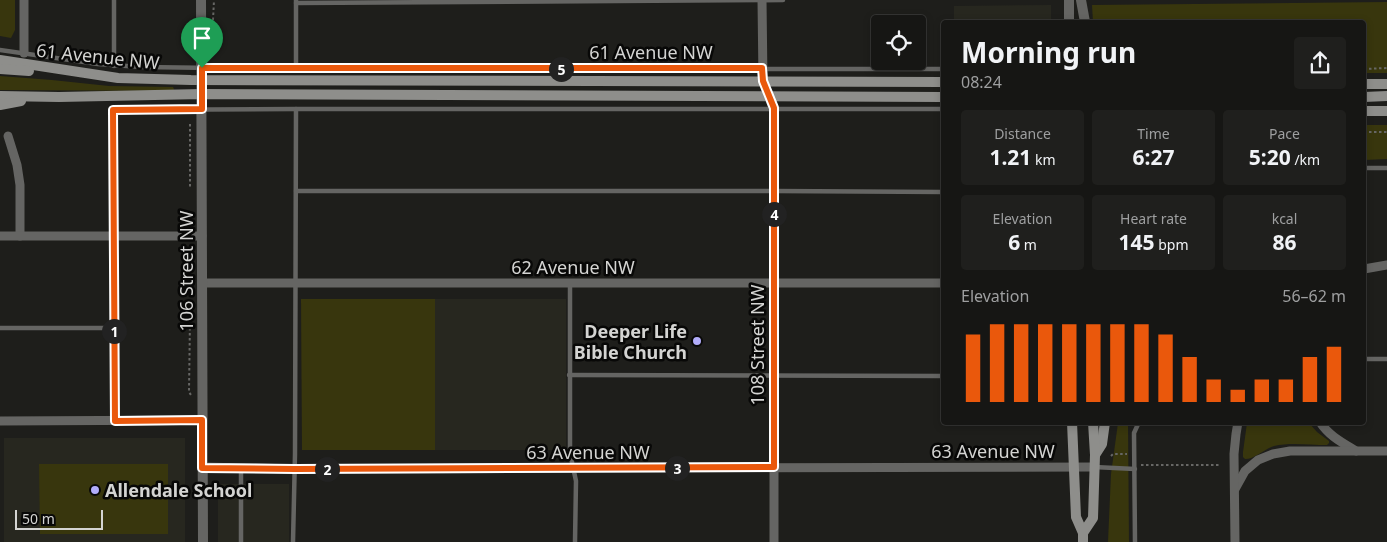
<!DOCTYPE html>
<html lang="en">
<head>
<meta charset="utf-8">
<style>
	body { margin:0; font-family:"Noto Sans",sans-serif; background:#1f1f1d; color:#f1f3f6; height:100vh; display:flex; flex-direction:column; font-size:19px; white-space:nowrap }
	* { box-sizing:border-box; margin:0 }
	p { font-size:16px; color:#9e9fa0 }
	.icon { flex:none; width:28px; height:28px; fill:none; stroke:currentColor; stroke-width:2; stroke-linecap:round; stroke-linejoin:round }
	.map { position:relative; flex:1; overflow:hidden }
	.sheet { position:absolute; left:941px; top:20px; width:425px; height:405px; display:flex; flex-direction:column; background:#161614; border-radius:5px; box-shadow:0 2px 8px #0003,0 0 0 1px #353534 }
	.sheet>* { flex:none }
	.tools { position:absolute; left:871px; top:15px; display:grid; gap:10px }
	.tools a { display:grid; place-items:center; width:55px; height:55px; border-radius:5px; background:#161614; box-shadow:0 2px 8px #0003,0 0 0 1px #353534; font-size:25px }
	.scale { position:absolute; left:15px; bottom:12px; width:88px; box-sizing:border-box; padding-left:5px; border:2px solid #d4d4d2; border-top:0; font-size:14px; line-height:18px; white-space:nowrap; color:#d4d4d2; -webkit-text-stroke:4px #080807; paint-order:stroke }
	.pin { position:absolute; display:grid; place-items:center; width:42px; height:42px; color:#fff; margin:-51px -21px; border-radius:50% 50% 50% 0; rotate:-45deg; box-shadow:0 0 5px #0007 }
	.pin .icon { rotate:45deg }
	.km { position:absolute; width:25px; height:25px; margin:-12px; border-radius:50%; background:#222; color:#fff; font-size:14px; line-height:25px; text-align:center }
	.round { display:grid; place-items:center; flex:none; width:52px; height:52px; border-radius:5px; background:#1f1f1d }
	.head { display:flex; align-items:center; justify-content:space-between; height:85px; padding:0 20px }
	h1 { font-size:28px; font-weight:700; line-height:38px }
	.figures { display:grid; grid-template-columns:repeat(3,1fr); gap:8px; height:85px; padding:5px 20px }
	.figures div { display:grid; align-content:center; border-radius:5px; background:#1f1f1d; text-align:center }
	.figures b { font-size:21px; font-weight:700 }
	.figures small { font-size:14px; font-weight:400 }
	.figures p { font-size:14px }
	.chart { height:140px; padding:10px 20px }
	.chart p { display:flex; justify-content:space-between }
	.chart svg { width:100%; height:90px; margin-top:5px; stroke:#ea580c; stroke-width:6 }
	.map>svg:first-child { display:block }
	.built { fill:#27271f }
	.green { fill:#38360d }
	.lines { fill:none; stroke-linecap:round; stroke-linejoin:round }
	.path { stroke:#676765; stroke-width:2; stroke-dasharray:2.5 2.5; stroke-linecap:butt }
	.service { stroke:#656563; stroke-width:4.5 }
	.minor { stroke:#656563; stroke-width:9 }
	.tertiary { stroke:#656563; stroke-width:10 }
	.secondary { stroke:#8e8e8b; stroke-width:10 }
	.route-casing { stroke:#fff; stroke-width:10 }
	.route { stroke:#ea580c; stroke-width:6 }
	.poi-dot { fill:#b2adfa; stroke:#080807; stroke-width:2 }
	.labels { text-anchor:middle; dominant-baseline:central; stroke-width:5; stroke-linejoin:round; paint-order:stroke }
	.street-label { font-size:18px; fill:#d4d4d2; stroke:#080807 }
	.poi-label { font-size:18px; font-weight:bold; fill:#d4d4d2; stroke:#080807; text-anchor:end }
</style>
</head>
<body>
<div class="map">
<svg width="1387" height="542" viewBox="0 0 1387 542">
	<rect width="100%" height="100%" fill="#1e1e1b"/>
	<g class="built">
		<path d="M1051,5v17h-97v-16z"/>
		<rect x="435" y="299" width="131" height="151"/>
		<rect x="4" y="438" width="181" height="104"/>
		<rect x="218" y="484" width="71" height="58"/>
	</g>
	<g class="green">
		<path d="M0,0h15v30l-4,8 -11,-2z"/>
		<path d="M1387,2v71h-23v-51h-271l-1,-17z"/>
		<path d="M0,76l52,4 57,6 64,1 1,2 -1,2 -173,-1z"/>
		<path d="M1364,125h23v34l-23,1z"/>
		<path d="M301,299h134v151h-133z"/>
		<path d="M1118,423h10l1,119h-21l3,-68z"/>
		<path d="M1247,423h62l8,9 12,9v2l-2,2c-17,0 -37,-3 -53,1 -10,3 -19,13 -29,13l-2,-2v-5z"/>
		<path d="M39,464h129v70h-128z"/>
	</g>
	<g class="lines">
		<g class="path">
			<path d="M213,20l1,-20"/>
			<path d="M1364,69l23,-1"/>
			<path d="M190,124v63"/>
			<path d="M1364,132h23"/>
			<path d="M190,318l-1,74 2,3"/>
			<path d="M1111,456l2,-2h14"/>
			<path d="M1141,465h80"/>
		</g>
		<g class="service">
			<path d="M296,3l487,-3"/>
			<path d="M0,50l98,14 43,3 155,2h648"/>
			<path d="M114,66v-66"/>
			<path d="M296,69v-69"/>
			<path d="M1364,168h23"/>
			<path d="M296,191h478l170,1"/>
			<path d="M570,283v170l6,28 -1,61"/>
			<path d="M0,328h114"/>
			<path d="M1364,359h23"/>
			<path d="M569,375l375,1"/>
			<path d="M115,421l-2,-311 183,-1h648"/>
			<path d="M1094,467l41,2"/>
			<path d="M241,468v74"/>
			<path d="M293,542l2,-88 1,-345"/>
			<path d="M1135,542l-1,-109 5,-11"/>
		</g>
		<g class="minor">
			<path d="M762,0l1,81 10,27 1,8v426"/>
			<path d="M24,53v-53"/>
			<path d="M8,136l9,29 3,20v51"/>
			<path d="M0,236h202"/>
			<path d="M1364,269l23,-4"/>
			<path d="M202,283h742"/>
			<path d="M0,421l202,-1"/>
			<path d="M1320,422c9,14 23,21 36,29"/>
			<path d="M203,467l92,2 799,-2"/>
			<path d="M1235,489l10,-18 13,-11 15,-6 17,-3h97"/>
			<path d="M1235,542l-1,-88 2,-20 2,-12"/>
		</g>
		<g class="tertiary">
			<path d="M201,0l2,542"/>
			<path d="M1069,0v22"/>
			<path d="M1081,0l4,22"/>
		</g>
		<g class="secondary">
			<path d="M0,60l118,18 73,2 753,2"/>
			<path d="M0,69l29,2"/>
			<path d="M1364,84h23"/>
			<path d="M0,96l59,1 143,-3 742,3"/>
			<path d="M1364,97l23,-1"/>
			<path d="M0,105l21,-4"/>
			<path d="M1364,111h23"/>
			<path d="M1072,422l4,95 7,16v9"/>
			<path d="M1095,455l7,-11 3,-22"/>
			<path d="M1083,533l10,-15 2,-63 -2,-33"/>
		</g>
	</g>
	<g class="lines">
		<g class="route-casing">
			<path id="route" d="M202,68h560l1,13 11,27v359l-479,2 -93,-1v-48l-87,1 -2,-311 89,-1z"/>
		</g>
		<use href="#route" class="route"/>
	</g>
	<g class="poi-dot">
		<circle cx="697" cy="341" r="5"/>
		<circle cx="95" cy="490" r="5"/>
	</g>
	<g class="labels">
		<g class="street-label">
			<text x="651" y="52">61 Avenue NW</text>
			<text transform="translate(98 56) rotate(6)">61 Avenue NW</text>
			<text x="573" y="267">62 Avenue NW</text>
			<text transform="translate(186 271) rotate(-90)">106 Street NW</text>
			<text transform="translate(757 345) rotate(-90)">108 Street NW</text>
			<text x="993" y="451">63 Avenue NW</text>
			<text x="588" y="452">63 Avenue NW</text>
		</g>
		<g class="poi-label">
			<text x="687" y="331">Deeper Life<tspan x="687" dy="21">Bible Church</tspan></text>
			<text x="105" y="490" text-anchor="start">Allendale School</text>
		</g>
	</g>
</svg>
<div class="tools">
<a><svg class="icon" aria-label="locate" viewBox="0 0 24 24"><circle cx="12" cy="12" r="6"/><path d="M12 2v4M12 18v4M2 12h4M18 12h4"/></svg></a>
</div>
<div class="scale">50 m</div>
<div class="pin" style="left:202px;top:68px;background:#1e9e55"><svg class="icon" aria-label="arrive" viewBox="0 0 24 24"><path d="M6 21V4h12l-3 4 3 4H6"/></svg></div>
<b class="km" style="left:114px;top:331px">1</b>
<b class="km" style="left:327px;top:469px">2</b>
<b class="km" style="left:677px;top:468px">3</b>
<b class="km" style="left:774px;top:214px">4</b>
<b class="km" style="left:561px;top:69px">5</b>
<section class="sheet">
<div class="head"><div><h1>Morning run</h1><p>08:24</p></div><a class="round"><svg class="icon" aria-label="share" viewBox="0 0 24 24"><path d="M12 15V3M7 8l5-5 5 5M5 13v7h14v-7"/></svg></a></div>
<div class="figures">
<div><p>Distance</p><b>1.21<small> km</small></b></div>
<div><p>Time</p><b>6:27</b></div>
<div><p>Pace</p><b>5:20<small> /km</small></b></div>
</div>
<div class="figures">
<div><p>Elevation</p><b>6<small> m</small></b></div>
<div><p>Heart rate</p><b>145<small> bpm</small></b></div>
<div><p>kcal</p><b>86</b></div>
</div>
<div class="chart"><p><span>Elevation</span>56–62 m</p>
<svg viewBox="0 0 160 44" preserveAspectRatio="none"><path d="M5 44V11M15 44V6M25 44V6M35 44V6M45 44V6M55 44V6M65 44V6M75 44V6M85 44V11M95 44V22M105 44V33M115 44V38M125 44V33M135 44V33M145 44V22M155 44V17"/></svg>
</div>
</section>
</div>
</body>
</html>
